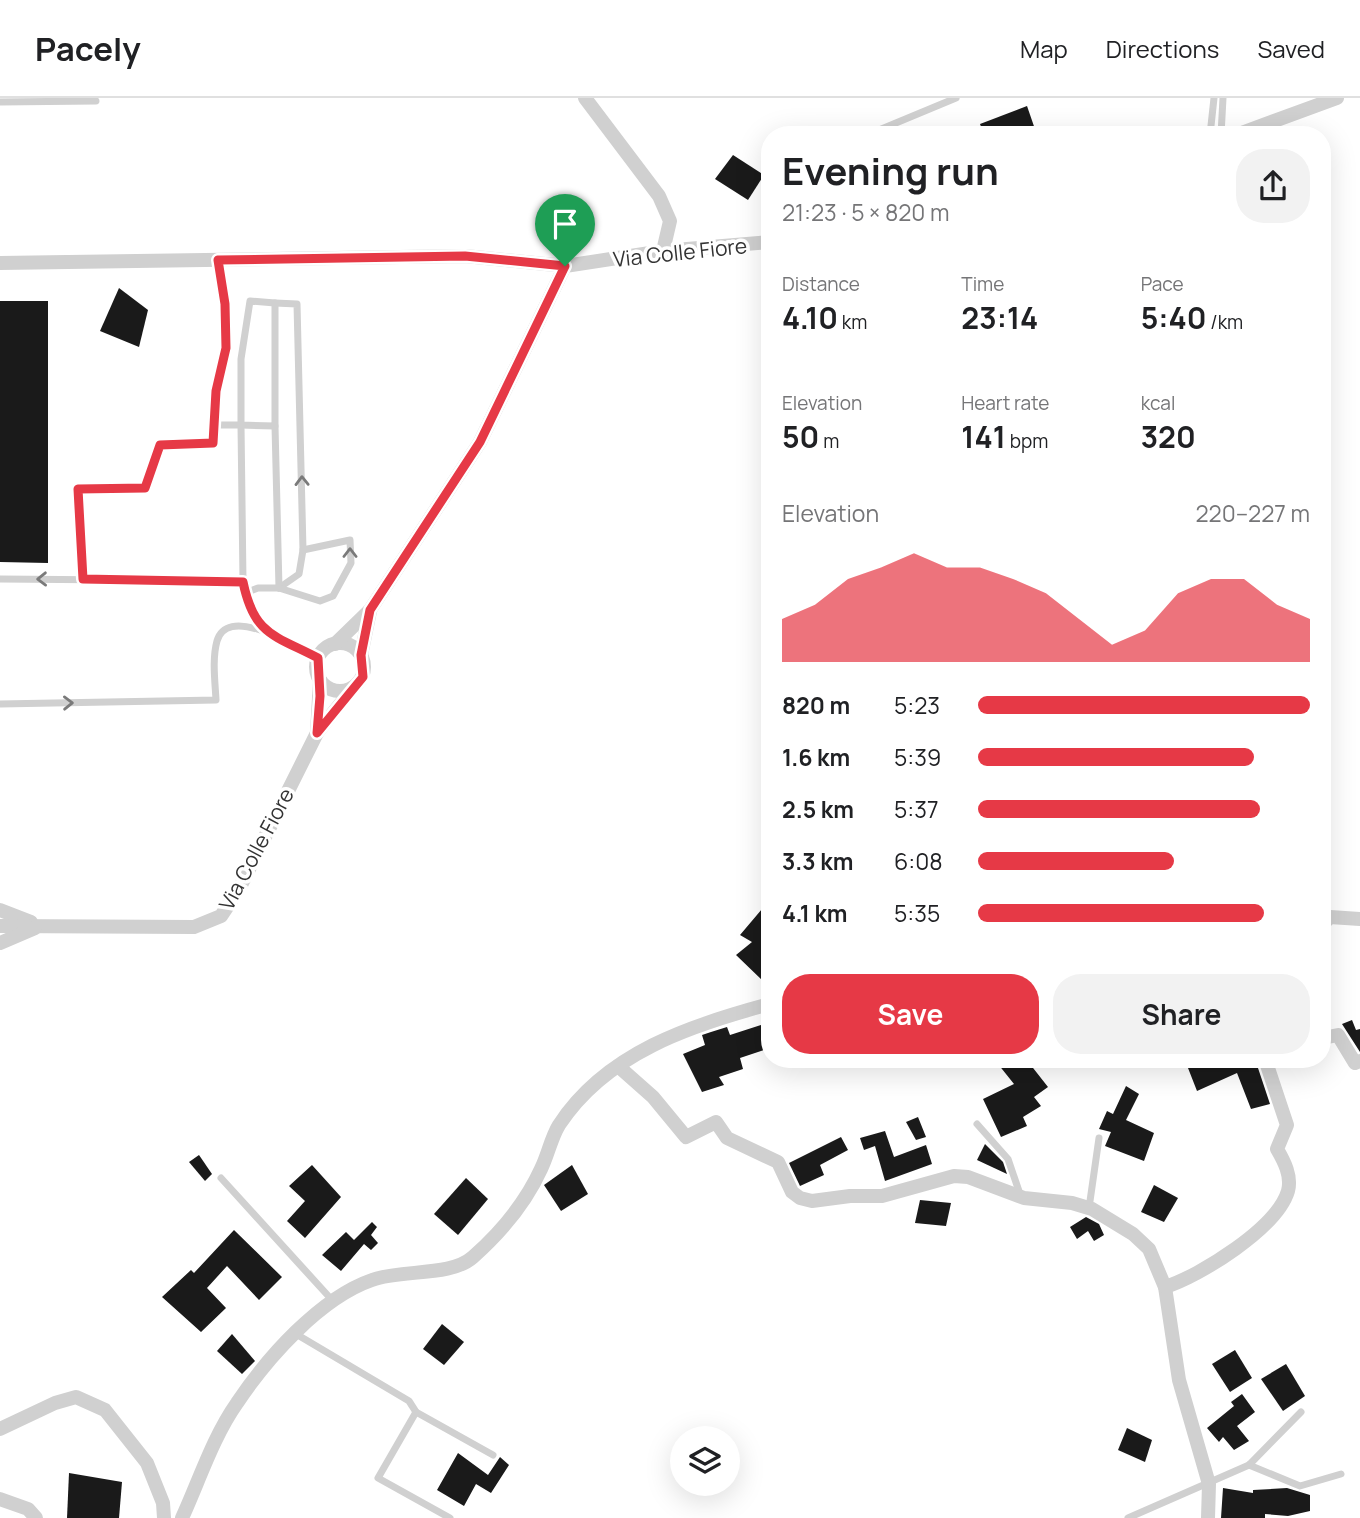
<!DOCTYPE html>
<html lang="en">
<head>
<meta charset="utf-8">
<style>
	body { margin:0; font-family:Manrope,sans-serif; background:#f2f2f2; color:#202124; height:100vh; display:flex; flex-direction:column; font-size:26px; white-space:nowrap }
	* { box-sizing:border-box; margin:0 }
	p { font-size:23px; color:#757577 }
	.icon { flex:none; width:38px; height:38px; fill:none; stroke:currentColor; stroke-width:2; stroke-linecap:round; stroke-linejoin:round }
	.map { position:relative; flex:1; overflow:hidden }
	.panel { position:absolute; left:761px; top:28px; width:570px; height:942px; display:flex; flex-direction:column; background:#fff; border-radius:28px; box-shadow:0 7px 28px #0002 }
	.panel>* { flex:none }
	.buttons { position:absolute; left:670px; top:1328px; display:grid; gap:14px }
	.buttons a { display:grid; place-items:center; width:70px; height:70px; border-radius:50%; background:#fff; box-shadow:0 7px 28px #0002; font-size:35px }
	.pin { position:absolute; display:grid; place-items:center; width:60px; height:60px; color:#fff; margin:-72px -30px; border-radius:50% 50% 50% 0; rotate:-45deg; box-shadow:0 0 7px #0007 }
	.pin .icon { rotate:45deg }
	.round { display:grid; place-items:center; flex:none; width:74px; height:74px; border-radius:28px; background:#f2f2f2 }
	.overview { display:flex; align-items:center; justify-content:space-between; height:119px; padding:0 21px }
	h1 { font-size:38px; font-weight:700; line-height:52px }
	.metrics { display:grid; grid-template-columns:repeat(3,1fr); gap:10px; height:119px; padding:7px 21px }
	.metrics div { display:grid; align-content:center }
	.metrics b { font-size:30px; font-weight:700 }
	.metrics small { font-size:19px; font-weight:400 }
	.metrics p { font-size:19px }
	.chart { height:196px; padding:14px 21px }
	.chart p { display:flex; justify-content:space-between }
	.chart svg { width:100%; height:126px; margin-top:7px; fill:#e63946; opacity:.7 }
	.cta { display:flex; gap:14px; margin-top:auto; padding:14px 21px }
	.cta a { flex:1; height:80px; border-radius:28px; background:#e63946; color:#fff; font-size:28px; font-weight:700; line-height:80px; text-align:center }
	.cta a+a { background:#f2f2f2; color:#202124 }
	ul { padding:0 21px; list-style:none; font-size:23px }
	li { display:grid; grid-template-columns:112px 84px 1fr; align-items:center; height:52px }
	li i { height:18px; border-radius:9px; background:#e63946 }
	header { display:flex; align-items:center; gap:42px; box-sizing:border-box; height:98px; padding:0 35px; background:#fff; border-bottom:2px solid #e0e0e0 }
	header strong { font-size:33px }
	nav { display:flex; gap:38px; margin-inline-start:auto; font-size:24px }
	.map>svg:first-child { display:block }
	.building { fill:#1a1a1a }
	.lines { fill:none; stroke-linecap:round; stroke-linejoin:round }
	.lane { stroke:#d0d0d0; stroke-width:7 }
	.street { stroke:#d0d0d0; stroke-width:14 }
	.oneway { stroke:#7a7a7a }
	.route-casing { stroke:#fff; stroke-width:14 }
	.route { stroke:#e63946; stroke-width:9 }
	.labels { text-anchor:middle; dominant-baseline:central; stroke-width:7; stroke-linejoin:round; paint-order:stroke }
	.street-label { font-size:21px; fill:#333; stroke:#fff }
</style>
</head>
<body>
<header>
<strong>Pacely</strong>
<nav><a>Map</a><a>Directions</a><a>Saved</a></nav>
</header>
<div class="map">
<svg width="1360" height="1420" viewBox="0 0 1360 1420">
	<rect width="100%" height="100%" fill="#fff"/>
	<g class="building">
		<path d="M1027,8l10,29h-53l-4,-11z"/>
		<path d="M733,57l31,20 -16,25 -33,-21z"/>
		<path d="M119,190l29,22 -9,37 -39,-16z"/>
		<path d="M0,203h48v262l-48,-1z"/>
		<path d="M762,811l8,12v48l-7,12 -27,-26 16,-13 -12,-7z"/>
		<path d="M1352,922l4,10 4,-1v23l-18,-28z"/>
		<path d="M770,924v26l-30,10 3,11 -24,8 5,8 -22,7 -19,-38 22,-9 -3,-10 9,-3 16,-5 3,8z"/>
		<path d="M994,961h32l22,28 -14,10 7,9 -18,11 4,9 -26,11 -18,-38 31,-15z"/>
		<path d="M1210,961h45l15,45 -19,5 -14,-36 -40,18 -9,-23z"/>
		<path d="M1126,988l13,8 -13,26 28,13 -10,28 -39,-15 6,-14 -12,-3 8,-18 6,3z"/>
		<path d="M918,1019l8,20 -10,3 -10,-18z"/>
		<path d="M885,1033l9,26 32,-12 6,19 -47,17 -10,-35 -11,4 -4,-12z"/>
		<path d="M841,1039l7,13 -28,15 4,10 -24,11 -11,-23z"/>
		<path d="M985,1046l18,18 4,12 -30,-14z"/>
		<path d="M199,1057l13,19 -7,7 -16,-19z"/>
		<path d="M312,1067l29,32 -36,41 -18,-17 18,-20 -16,-15z"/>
		<path d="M572,1067l16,29 -27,17 -17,-26z"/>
		<path d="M466,1080l22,21 -30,36 -24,-21z"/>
		<path d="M1154,1087l24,13 -14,24 -23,-10z"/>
		<path d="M920,1102l31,3 -5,23 -31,-3z"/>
		<path d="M1086,1119l13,7 5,11 -10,6 -6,-10 -11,8 -7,-12z"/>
		<path d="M372,1124l5,5 -6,8 7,8 -7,7 -7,-6 -23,27 -19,-16 24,-23 8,8z"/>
		<path d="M234,1132l48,47 -23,23 -32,-34 -20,22 19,20 -25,24 -39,-35 29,-27 3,3z"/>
		<path d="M442,1226l22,18 -20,23 -21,-16z"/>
		<path d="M232,1236l23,27 -13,13 -25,-23z"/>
		<path d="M1235,1252l17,28 -22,14 -18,-28z"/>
		<path d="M1286,1266l19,32 -22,15 -22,-32z"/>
		<path d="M1242,1296l13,18 -18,14 12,15 -15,9 -11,-13 -4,5 -12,-14 27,-22 -3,-4z"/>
		<path d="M1127,1330l25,12 -7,22 -27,-12z"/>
		<path d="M458,1355l30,22 12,-18 9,8 -18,28 -15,-9 -12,22 -27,-16z"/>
		<path d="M69,1375l53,9 -3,36h-52z"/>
		<path d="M1223,1390l30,5v-3l34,-2 23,7v16l-22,5 -23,-2v4h-44z"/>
	</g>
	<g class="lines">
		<g class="lane">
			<path d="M0,4l96,-1"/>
			<path d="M867,37l89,-37"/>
			<path d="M1210,37l4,-37"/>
			<path d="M1221,37l2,-37"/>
			<path d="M250,203l25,2v123l-34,-1v-66z"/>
			<path d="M275,205l22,1 6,246 -4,24 -20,14"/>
			<path d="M213,327l13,-77 -1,-44 -7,-44"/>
			<path d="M275,328l4,162"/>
			<path d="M0,481l243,2"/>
			<path d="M83,481l-5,-90 67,-1 15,-43 53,-2v-18h28l2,156 4,22 15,26"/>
			<path d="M245,495l13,-5h21l41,13 13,-5 18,-33 -1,-23 -47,10"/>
			<path d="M0,606l216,-4c-1,-19 -4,-41 1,-59 11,-38 82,7 101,17"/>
			<path d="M977,1026l31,35 13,38"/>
			<path d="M221,1080l111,122"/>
			<path d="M1089,1110l10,-70"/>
			<path d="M296,1236l113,67 7,11 -38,66 72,40"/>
			<path d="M416,1314l77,43"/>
			<path d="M1249,1367l51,21 41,-12"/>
			<path d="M1128,1420l121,-53 52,-53"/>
		</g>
		<g class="street">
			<path d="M585,0l74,98 11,25 -7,30"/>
			<path d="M1236,37l101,-37"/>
			<path d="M0,165l465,-7 100,10"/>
			<circle cx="340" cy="569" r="24"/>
			<path d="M335,546l35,-34 110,-168 85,-176 98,-15 107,-9"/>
			<path d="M361,557l9,-44"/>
			<path d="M317,635l3,-53"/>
			<path d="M0,812l31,12"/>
			<path d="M1323,826l7,-7 30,2"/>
			<path d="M0,828l194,1 27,-11 18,-27 78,-156 36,-45"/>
			<path d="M0,845l35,-15"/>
			<path d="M1323,940l15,-3 17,28 5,-2"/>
			<path d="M618,968l35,31 33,40 30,-15 11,16 51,24 14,30 8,6 12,3 38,-5h32l72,-20 14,1 56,21 48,5 20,6 41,25 16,15 16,38 14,93 30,104 -1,34"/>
			<path d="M1165,1189c35,-11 112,-59 123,-96 4,-15 -4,-30 -11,-42l10,-24 -22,-66"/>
			<path d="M0,1331l55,-26 21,-6 29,13 42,53 16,40 1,15"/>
			<path d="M0,1401l28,10 8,9"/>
			<path d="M182,1420c17,-37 31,-81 55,-115 30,-45 83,-105 135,-123 29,-11 79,-3 101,-23 27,-24 53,-55 68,-88 7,-14 10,-31 18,-44 47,-72 132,-100 211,-121"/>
		</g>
	</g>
	<defs><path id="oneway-chevron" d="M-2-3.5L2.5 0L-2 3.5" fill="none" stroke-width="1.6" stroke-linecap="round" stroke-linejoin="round" transform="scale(1.75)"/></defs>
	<g class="oneway">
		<use href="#oneway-chevron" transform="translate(302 383) rotate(-91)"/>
		<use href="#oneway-chevron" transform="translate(350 455) rotate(-90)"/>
		<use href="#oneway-chevron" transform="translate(42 481) rotate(179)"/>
		<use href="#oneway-chevron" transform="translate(68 605) rotate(-1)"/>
	</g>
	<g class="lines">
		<g class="route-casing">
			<path id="route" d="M465,158l100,10 -85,176 -110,168 -9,45 2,22 -46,56 3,-37 -2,-38c-44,-23 -64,-23 -75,-76l-160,-3 -5,-90 67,-1 15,-43 53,-2 3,-52 10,-43 -1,-44 -7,-44z"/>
		</g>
		<use href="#route" class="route"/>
	</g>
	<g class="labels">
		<g class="street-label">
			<text transform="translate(680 154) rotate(-6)">Via Colle Fiore</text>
			<text transform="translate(256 751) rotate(-62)">Via Colle Fiore</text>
		</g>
	</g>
</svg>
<div class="buttons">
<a><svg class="icon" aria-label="layers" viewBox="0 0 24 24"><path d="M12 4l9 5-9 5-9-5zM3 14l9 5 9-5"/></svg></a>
</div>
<div class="pin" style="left:565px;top:168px;background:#1e9e55"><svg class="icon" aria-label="arrive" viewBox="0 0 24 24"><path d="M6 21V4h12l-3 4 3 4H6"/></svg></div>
<section class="panel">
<div class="overview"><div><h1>Evening run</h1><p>21:23 · 5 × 820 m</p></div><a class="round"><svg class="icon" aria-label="share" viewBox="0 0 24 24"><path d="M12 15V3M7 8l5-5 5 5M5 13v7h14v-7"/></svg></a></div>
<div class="metrics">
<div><p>Distance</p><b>4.10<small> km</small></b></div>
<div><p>Time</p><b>23:14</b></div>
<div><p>Pace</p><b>5:40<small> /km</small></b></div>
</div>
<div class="metrics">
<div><p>Elevation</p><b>50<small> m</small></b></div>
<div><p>Heart rate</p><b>141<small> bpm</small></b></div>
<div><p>kcal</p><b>320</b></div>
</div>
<div class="chart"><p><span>Elevation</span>220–227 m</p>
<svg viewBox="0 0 160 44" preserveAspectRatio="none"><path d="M0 44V29L10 24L20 15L30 11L40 6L50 11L60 11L70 15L80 20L90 29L100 38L110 33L120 20L130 15L140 15L150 24L160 29V44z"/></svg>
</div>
<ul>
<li><b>820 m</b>5:23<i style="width:100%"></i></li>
<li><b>1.6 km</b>5:39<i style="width:83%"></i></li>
<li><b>2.5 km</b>5:37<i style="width:85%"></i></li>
<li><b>3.3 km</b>6:08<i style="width:59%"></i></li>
<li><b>4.1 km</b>5:35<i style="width:86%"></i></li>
</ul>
<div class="cta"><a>Save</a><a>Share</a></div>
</section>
</div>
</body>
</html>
